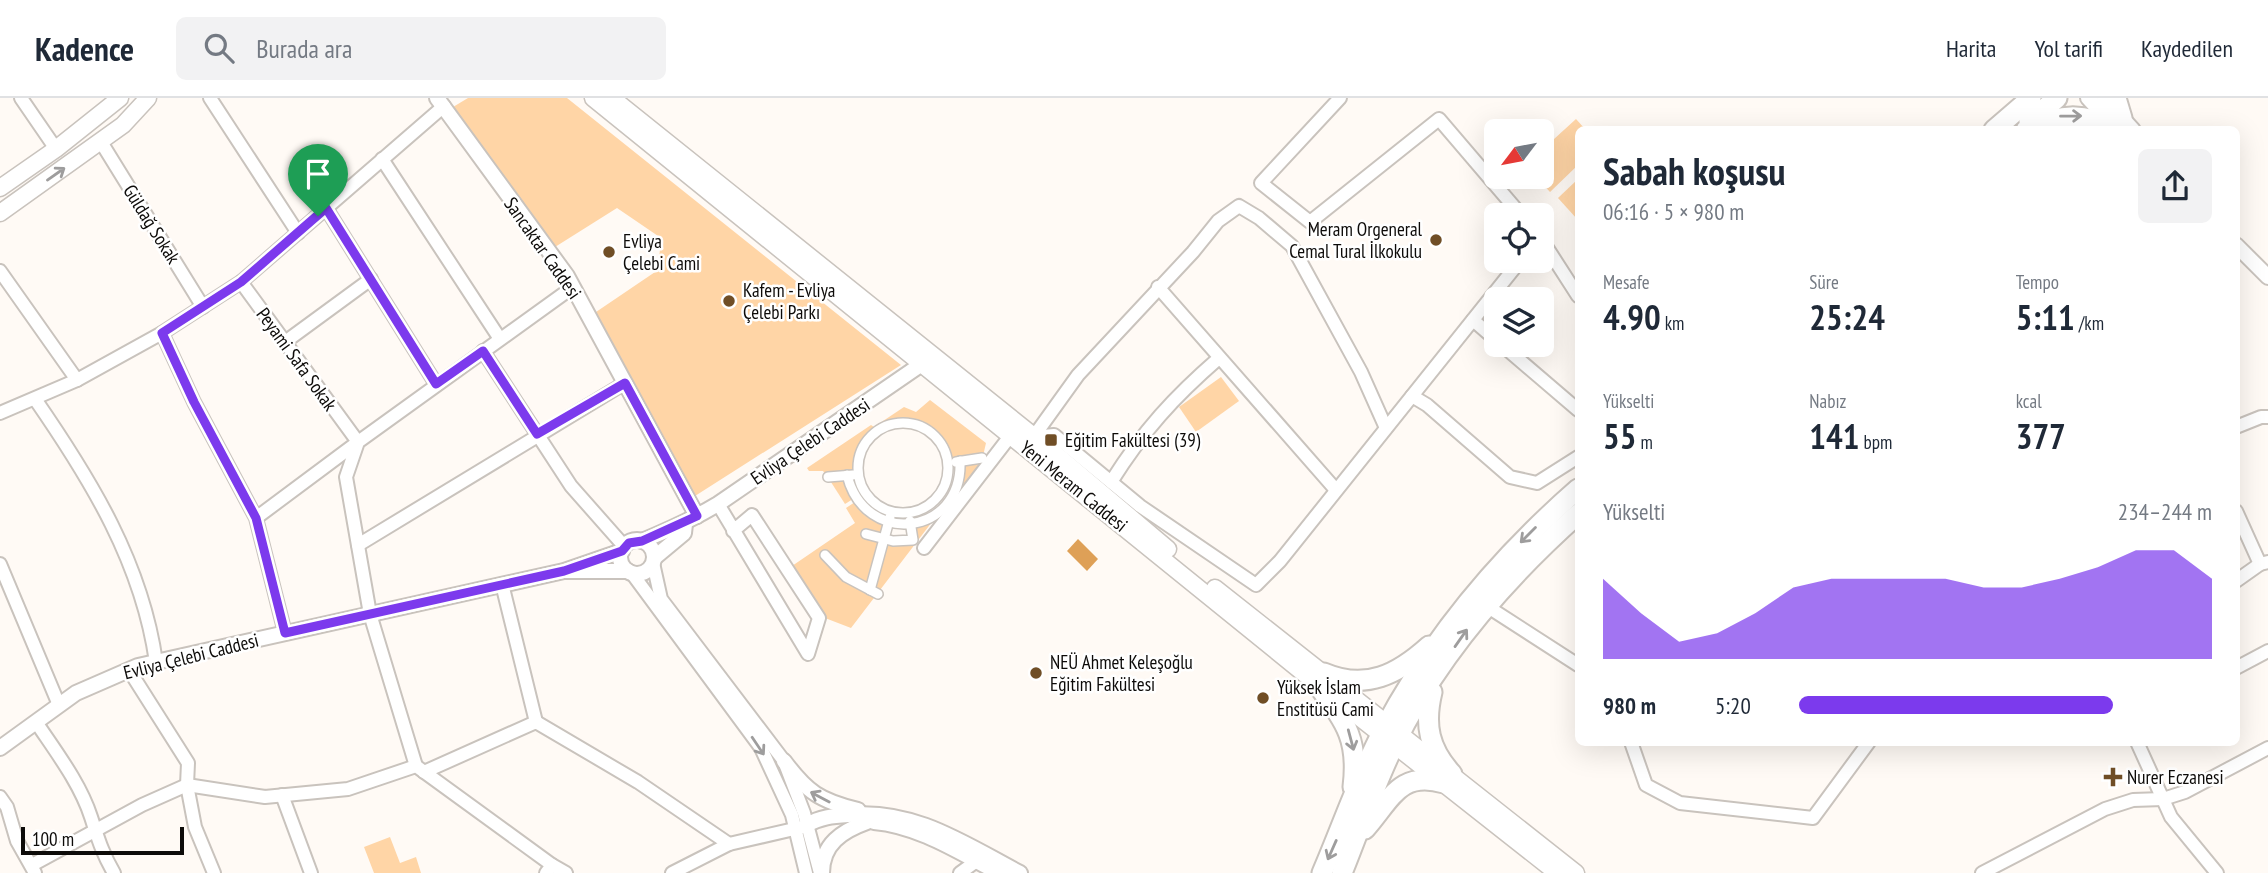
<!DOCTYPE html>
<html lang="tr">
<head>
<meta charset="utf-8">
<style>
	body { margin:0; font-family:"PT Sans Narrow",sans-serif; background:#f2f2f3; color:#1f2937; height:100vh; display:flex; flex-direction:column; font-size:26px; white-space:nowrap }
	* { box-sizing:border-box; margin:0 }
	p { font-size:23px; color:#747a83 }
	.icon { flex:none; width:38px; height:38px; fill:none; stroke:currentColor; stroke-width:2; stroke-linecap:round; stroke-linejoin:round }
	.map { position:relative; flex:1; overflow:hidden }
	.sheet { position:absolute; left:1575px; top:28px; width:665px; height:620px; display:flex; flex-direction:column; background:#fff; border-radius:10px; box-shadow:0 7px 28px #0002 }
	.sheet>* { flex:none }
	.needle { width:46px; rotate:238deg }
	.buttons { position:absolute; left:1484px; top:21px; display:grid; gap:14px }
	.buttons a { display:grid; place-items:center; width:70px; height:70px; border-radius:10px; background:#fff; box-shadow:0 7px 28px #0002; font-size:35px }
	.scale { position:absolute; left:21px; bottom:18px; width:163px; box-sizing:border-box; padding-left:7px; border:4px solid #0d0b09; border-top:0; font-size:19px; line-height:24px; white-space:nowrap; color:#0d0b09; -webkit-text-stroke:5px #fff; paint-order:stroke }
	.pin { position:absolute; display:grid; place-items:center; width:60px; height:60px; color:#fff; margin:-72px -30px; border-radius:50% 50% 50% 0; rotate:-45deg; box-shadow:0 0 7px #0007 }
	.pin .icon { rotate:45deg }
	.round { display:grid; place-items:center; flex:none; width:74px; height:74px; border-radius:10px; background:#f2f2f3 }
	.summary { display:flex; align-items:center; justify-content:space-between; height:119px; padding:0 28px }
	h1 { font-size:38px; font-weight:700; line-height:52px }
	.figures { display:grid; grid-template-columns:repeat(3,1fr); gap:10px; height:119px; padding:7px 28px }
	.figures div { display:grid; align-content:center }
	.figures b { font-size:35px; font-weight:700 }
	.figures small { font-size:19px; font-weight:400 }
	.figures p { font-size:19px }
	.chart { height:196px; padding:14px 28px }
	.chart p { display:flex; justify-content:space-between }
	.chart svg { width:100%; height:126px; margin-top:7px; fill:#7c3aed; opacity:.7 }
	ul { padding:0 28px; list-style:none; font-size:23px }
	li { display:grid; grid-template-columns:112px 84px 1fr; align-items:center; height:52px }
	li i { height:18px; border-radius:9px; background:#7c3aed }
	header { display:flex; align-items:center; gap:42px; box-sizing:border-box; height:98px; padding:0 35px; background:#fff; border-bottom:2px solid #e0e1e3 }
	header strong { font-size:33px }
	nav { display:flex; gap:38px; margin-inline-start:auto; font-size:24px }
	.search { width:490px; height:63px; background:#f2f2f3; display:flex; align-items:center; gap:18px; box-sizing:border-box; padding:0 24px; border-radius:10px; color:#747a83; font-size:26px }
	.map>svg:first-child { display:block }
	.green { fill:#ffd5a6 }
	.water { fill:#dea057 }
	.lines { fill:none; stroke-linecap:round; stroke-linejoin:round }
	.pedestrian-casing { stroke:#c9c3bd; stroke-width:12 }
	.minor-casing { stroke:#c9c3bd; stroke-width:16 }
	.tertiary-casing { stroke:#c9c3bd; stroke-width:18 }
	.secondary-casing { stroke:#c9c3bd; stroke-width:19 }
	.primary-casing { stroke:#c9c3bd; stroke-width:23 }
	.pedestrian { stroke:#fff; stroke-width:9 }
	.minor { stroke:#fff; stroke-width:12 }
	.tertiary { stroke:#fff; stroke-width:14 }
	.secondary { stroke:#fff; stroke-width:16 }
	.primary { stroke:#fff; stroke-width:19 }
	.oneway { stroke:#9e9d9d }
	.route-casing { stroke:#fff; stroke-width:14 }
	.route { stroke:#7c3aed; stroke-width:9 }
	.poi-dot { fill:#704e26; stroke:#fff; stroke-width:2.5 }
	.labels { text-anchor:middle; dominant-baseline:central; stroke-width:5; stroke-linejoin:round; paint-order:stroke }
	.street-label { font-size:19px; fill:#0d0b09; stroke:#fff }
	.poi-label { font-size:19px; fill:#0d0b09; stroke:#fff; text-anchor:start }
</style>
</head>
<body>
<header>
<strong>Kadence</strong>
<div class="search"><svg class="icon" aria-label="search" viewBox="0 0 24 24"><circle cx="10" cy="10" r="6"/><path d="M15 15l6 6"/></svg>Burada ara</div>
<nav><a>Harita</a><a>Yol tarifi</a><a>Kaydedilen</a></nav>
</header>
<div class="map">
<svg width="2268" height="775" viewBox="0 0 2268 775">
	<rect width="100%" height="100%" fill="#fffaf5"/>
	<g class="green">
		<path d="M468,0h99l334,267 -206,131 -99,-184 62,-42 3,-32 -44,-30 -62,39 -102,-140z"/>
		<path d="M1576,21l9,10 -7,1v35l-28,27 -14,-15h6v-27z"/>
		<path d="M1578,81v38l-1,2 -19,-21z"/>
		<path d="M1221,279l18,24 -43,31 -17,-25z"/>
		<path d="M930,302l56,43 -3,13 -34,5c-16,-59 -93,-49 -93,11l-29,4 -4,-5h-14l-2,-3 64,-43 3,2 30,-20 12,5z"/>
		<path d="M982,362l-18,30 -10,7 8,-35z"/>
		<path d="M845,380l8,21 -8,5 -16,-25z"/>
		<path d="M855,404l14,14 18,8 -1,17 29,1 -2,-16 22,-8 -84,110 -26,-10 -33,-52 63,-43 -9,-15z"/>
		<path d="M390,739l10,26 16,-6 5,16h-47l-10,-26z"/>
	</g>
	<path class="water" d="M1078,441l20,20 -11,12 -20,-20z"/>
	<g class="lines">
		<g class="pedestrian-casing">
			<g id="pedestrian">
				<circle cx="903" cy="370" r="45"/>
				<path d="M956,364l26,-4"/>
				<path d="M847,377c18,73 116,61 113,-14"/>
				<path d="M828,379l25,-2"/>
				<path d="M866,436l27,7 20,-1 -3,-19"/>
				<path d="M825,457l21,22 32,17"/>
				<path d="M870,492l20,-73"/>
			</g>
		</g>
		<g class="minor-casing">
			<g id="minor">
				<path d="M21,0l35,51"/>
				<path d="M210,0l88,135"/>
				<path d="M1340,0l-79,85 49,39 129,-103 82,96"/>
				<path d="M101,44l102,165"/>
				<path d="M382,61l118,180"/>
				<path d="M326,110l110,176"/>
				<path d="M1542,142l36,56"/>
				<path d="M0,173l77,109"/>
				<path d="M241,184l203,-176"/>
				<path d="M1158,189l178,203"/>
				<path d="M1473,222l23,20"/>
				<path d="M285,244l86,-63"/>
				<path d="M1502,247l76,65"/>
				<path d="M483,253l88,135 53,60"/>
				<path d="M1412,298l15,9 83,72 27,6 41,-26"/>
				<path d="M35,301c56,81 107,164 121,263"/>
				<path d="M0,315l77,-33 85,-47"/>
				<path d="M2236,329l25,-10h7"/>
				<path d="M1033,339l21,-2 86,71 116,79 24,-24 240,-300"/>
				<path d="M1032,341l46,-64 115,-123 25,-31 21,-15 20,12 33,28 69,126 25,56"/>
				<path d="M1111,384c32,-51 63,-85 108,-124"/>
				<path d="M718,406l90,150 11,-36 -67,-103 -19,16"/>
				<path d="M2236,413l24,53 8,-2"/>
				<path d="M256,420l-62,-116 -32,-69 79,-51 117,160 -102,76 29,115"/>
				<path d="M358,447l267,-162"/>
				<path d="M924,450l87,-113"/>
				<path d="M653,465l8,36 123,162 20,52 16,60"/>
				<path d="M0,466l59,141"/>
				<path d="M631,474l130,176 31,67 14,58"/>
				<path d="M2236,483l24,-17"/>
				<path d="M502,486l34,138"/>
				<path d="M1485,507l93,60"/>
				<path d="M2236,570l32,-17"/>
				<path d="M129,572l59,93 -1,22 8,42 19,46"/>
				<path d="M36,624c20,30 44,61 55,95 7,21 11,36 23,56"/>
				<path d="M1631,644l15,43 34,18 133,15 56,-76"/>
				<path d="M2137,644l34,75 46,56"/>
				<path d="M416,668l-46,-152 -24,-137 12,-35 215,-155"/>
				<path d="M424,674l112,-50 102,60 91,62"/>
				<path d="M282,697l29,78"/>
				<path d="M0,699l7,10 10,34 18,32"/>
				<path d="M32,767l110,-60 45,-20 78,12 83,-8 68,-23 136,99 -6,8"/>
				<path d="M552,767l14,8"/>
				<path d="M672,775l57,-29 74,-17"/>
				<path d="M960,775l22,-16"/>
				<path d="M1982,775l123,-64 28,-9 30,-1 22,-7 83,-44"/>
			</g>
		</g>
		<g class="tertiary-casing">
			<g id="tertiary">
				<path d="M437,0l130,178 130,240"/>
				<path d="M2088,0l25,27"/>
				<path d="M2104,0l29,32"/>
				<path d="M2236,147l32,32"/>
				<circle cx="637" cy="459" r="17"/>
				<path d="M642,443c27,-11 51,-22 76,-37l211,-145"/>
				<path d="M654,460l30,-25 1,-9"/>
				<path d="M565,473h63"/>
				<path d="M0,650l76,-55 62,-27 426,-95 58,-20"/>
				<path d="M784,663c23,31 36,40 74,49"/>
				<path d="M874,724c46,4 86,31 125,51"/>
				<path d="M807,727c13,-8 26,-9 41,-10 65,-7 117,29 172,58"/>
				<path d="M822,775c0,-29 20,-42 45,-51"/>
			</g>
		</g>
		<g class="secondary-casing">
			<g id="secondary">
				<path d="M593,0l724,586 240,189"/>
				<path d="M612,0l439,352 117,99"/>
				<path d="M0,90l56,-39 64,-51"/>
				<path d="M0,115l123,-88 25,-27"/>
				<path d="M1215,490l361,285"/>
			</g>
		</g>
		<g class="primary-casing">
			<g id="primary">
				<path d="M2116,0l6,20"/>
				<path d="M2029,24l28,-24"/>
				<path d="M1994,32l37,-32"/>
				<path d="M2026,32c32,-16 58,-19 90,0"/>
				<path d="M1324,575c42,18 74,1 105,-27"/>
				<path d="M1317,586c28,38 42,54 36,103"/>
				<path d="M1432,594c-8,33 -3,57 20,82"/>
				<path d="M1365,731c26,-29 34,-59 79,-46"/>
				<path d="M1322,775c20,-46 37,-97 61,-142 49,-93 116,-173 195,-242"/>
				<path d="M1342,775c17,-42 32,-87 52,-128 44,-90 110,-165 184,-231"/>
			</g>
		</g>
		<use href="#pedestrian" class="pedestrian"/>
		<use href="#minor" class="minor"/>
		<use href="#tertiary" class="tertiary"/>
		<use href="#secondary" class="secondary"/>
		<use href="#primary" class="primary"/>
	</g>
	<defs><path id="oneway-shaft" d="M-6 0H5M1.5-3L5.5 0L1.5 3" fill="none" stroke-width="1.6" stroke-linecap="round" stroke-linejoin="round" transform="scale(1.75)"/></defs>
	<g class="oneway">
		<use href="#oneway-shaft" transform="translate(2071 18) rotate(-1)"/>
		<use href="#oneway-shaft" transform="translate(56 76) rotate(-35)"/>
		<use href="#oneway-shaft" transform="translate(1528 437) rotate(135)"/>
		<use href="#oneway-shaft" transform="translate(1461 540) rotate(-55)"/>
		<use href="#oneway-shaft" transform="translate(1351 642) rotate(75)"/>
		<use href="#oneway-shaft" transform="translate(758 648) rotate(56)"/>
		<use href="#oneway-shaft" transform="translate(820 699) rotate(-152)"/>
		<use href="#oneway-shaft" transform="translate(1332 752) rotate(114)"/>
	</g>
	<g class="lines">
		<g class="route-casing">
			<path id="route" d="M326,110l110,176 47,-33 54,83 88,-51 72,133 -55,25 -13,2 -7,8 -58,20 -279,62 -29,-115 -62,-116 -32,-69 79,-51z"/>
		</g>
		<use href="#route" class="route"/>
	</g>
	<g class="poi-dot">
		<circle cx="1436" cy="142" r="7"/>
		<circle cx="609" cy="154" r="7"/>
		<circle cx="729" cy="203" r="7"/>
		<rect x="1044" y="335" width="14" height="14" rx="3.5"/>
		<circle cx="1036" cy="575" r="7"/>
		<circle cx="1263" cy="600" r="7"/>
		<path d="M2109.5 668.5h7v7h7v7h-7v7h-7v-7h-7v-7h7z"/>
	</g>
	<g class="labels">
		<g class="street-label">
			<text transform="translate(152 126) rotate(58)">Güldağ Sokak</text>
			<text transform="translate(543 150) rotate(55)">Sancaktar Caddesi</text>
			<text transform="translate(297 261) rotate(54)">Peyami Safa Sokak</text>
			<text transform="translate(810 343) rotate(-34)">Evliya Çelebi Caddesi</text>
			<text transform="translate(1074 388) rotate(39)">Yeni Meram Caddesi</text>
			<text transform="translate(191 558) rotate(-14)">Evliya Çelebi Caddesi</text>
		</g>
		<g class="poi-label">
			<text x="1422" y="131" text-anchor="end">Meram Orgeneral<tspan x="1422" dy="22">Cemal Tural İlkokulu</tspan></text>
			<text x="623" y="143">Evliya<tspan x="623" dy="22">Çelebi Cami</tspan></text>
			<text x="743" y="192">Kafem - Evliya<tspan x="743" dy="22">Çelebi Parkı</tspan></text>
			<text x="1065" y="342">Eğitim Fakültesi (39)</text>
			<text x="1050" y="564">NEÜ Ahmet Keleşoğlu<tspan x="1050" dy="22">Eğitim Fakültesi</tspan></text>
			<text x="1277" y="589">Yüksek İslam<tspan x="1277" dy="22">Enstitüsü Cami</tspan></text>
			<text x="2127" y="679">Nurer Eczanesi</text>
		</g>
	</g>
</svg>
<div class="buttons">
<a><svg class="needle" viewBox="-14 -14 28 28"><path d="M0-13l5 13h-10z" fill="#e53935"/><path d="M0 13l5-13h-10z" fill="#747a83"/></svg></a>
<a><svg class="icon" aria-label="locate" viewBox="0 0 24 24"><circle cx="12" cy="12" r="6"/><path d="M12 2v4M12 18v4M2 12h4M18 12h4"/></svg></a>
<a><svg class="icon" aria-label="layers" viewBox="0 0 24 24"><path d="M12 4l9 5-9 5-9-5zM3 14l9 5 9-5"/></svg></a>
</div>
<div class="scale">100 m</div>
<div class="pin" style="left:318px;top:118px;background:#1e9e55"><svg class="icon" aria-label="arrive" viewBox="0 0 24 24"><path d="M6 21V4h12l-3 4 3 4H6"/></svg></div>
<section class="sheet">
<div class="summary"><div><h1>Sabah koşusu</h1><p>06:16 · 5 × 980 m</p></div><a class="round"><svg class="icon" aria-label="share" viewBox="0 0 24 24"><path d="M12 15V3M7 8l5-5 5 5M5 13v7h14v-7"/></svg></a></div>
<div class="figures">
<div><p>Mesafe</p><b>4.90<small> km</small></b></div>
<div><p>Süre</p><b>25:24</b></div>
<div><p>Tempo</p><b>5:11<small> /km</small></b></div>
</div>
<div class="figures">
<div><p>Yükselti</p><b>55<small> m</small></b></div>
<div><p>Nabız</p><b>141<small> bpm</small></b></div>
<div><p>kcal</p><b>377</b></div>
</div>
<div class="chart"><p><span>Yükselti</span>234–244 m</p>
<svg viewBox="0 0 160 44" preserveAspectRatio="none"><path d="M0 44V16L10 28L20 38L30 35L40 28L50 19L60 16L70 16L80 16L90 16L100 19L110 19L120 16L130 12L140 6L150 6L160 16V44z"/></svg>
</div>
<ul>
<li><b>980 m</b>5:20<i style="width:76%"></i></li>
</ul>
</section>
</div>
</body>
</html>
